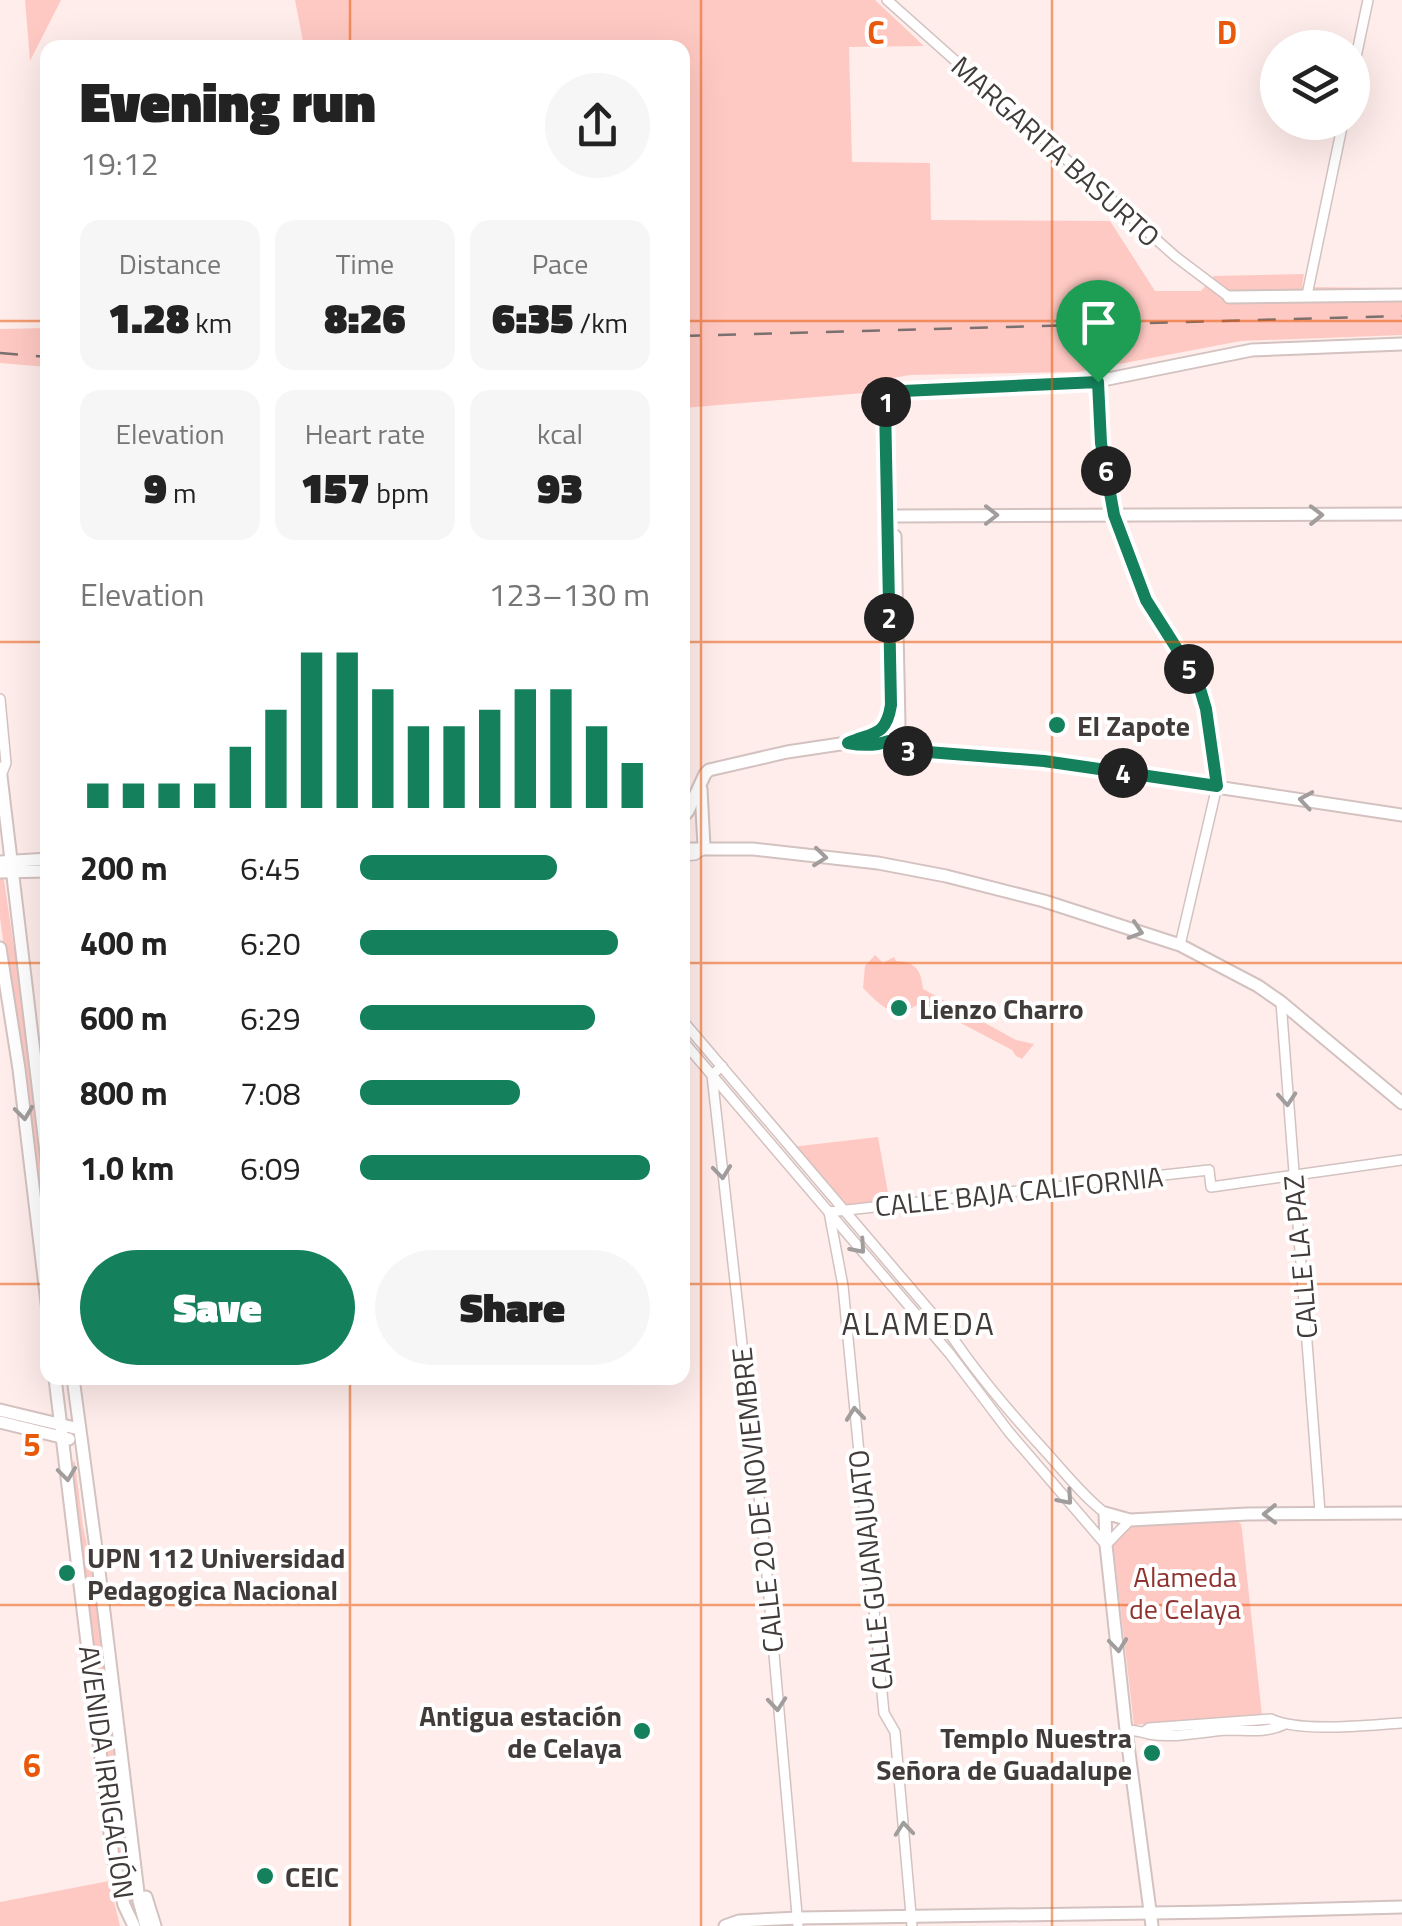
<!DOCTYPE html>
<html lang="en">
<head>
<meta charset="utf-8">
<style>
	body { margin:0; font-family:"Titillium Web",sans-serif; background:#f6f6f6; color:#222; height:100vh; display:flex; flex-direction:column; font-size:38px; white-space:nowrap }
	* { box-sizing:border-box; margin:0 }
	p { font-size:32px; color:#767676 }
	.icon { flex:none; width:55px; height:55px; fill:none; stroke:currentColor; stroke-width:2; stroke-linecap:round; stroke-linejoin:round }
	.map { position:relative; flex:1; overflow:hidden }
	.panel { position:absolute; left:40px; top:40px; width:650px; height:1345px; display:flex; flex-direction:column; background:#fff; border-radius:20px; box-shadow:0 10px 40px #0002 }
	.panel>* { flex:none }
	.controls { position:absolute; left:1260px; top:30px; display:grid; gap:20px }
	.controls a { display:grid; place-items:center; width:110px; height:110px; border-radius:50%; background:#fff; box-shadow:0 10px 40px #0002; font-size:50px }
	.pin { position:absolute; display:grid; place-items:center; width:85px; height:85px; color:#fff; margin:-102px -42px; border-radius:50% 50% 50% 0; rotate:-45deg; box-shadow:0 0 10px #0007 }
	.pin .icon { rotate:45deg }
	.km { position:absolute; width:50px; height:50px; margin:-25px; border-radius:50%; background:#222; color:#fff; font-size:28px; line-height:50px; text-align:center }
	.round { display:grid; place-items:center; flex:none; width:105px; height:105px; border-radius:52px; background:#f6f6f6 }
	.summary { display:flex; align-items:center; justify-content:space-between; height:170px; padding:0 40px }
	h1 { font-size:55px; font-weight:800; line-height:75px }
	.figures { display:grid; grid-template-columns:repeat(3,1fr); gap:15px; height:170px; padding:10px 40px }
	.figures div { display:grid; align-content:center; border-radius:20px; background:#f6f6f6; text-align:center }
	.figures b { font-size:42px; font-weight:800 }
	.figures small { font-size:28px; font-weight:400 }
	.figures p { font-size:28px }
	.chart { height:280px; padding:20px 40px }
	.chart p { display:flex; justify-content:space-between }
	.chart svg { width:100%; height:180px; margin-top:10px; stroke:#14805c; stroke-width:6 }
	.action { display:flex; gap:20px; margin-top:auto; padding:20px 40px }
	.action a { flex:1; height:115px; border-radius:60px; background:#14805c; color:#fff; font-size:40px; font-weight:800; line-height:115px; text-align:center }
	.action a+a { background:#f6f6f6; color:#222 }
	ul { padding:0 40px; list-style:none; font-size:32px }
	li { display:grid; grid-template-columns:160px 120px 1fr; align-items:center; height:75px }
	li i { height:25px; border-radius:12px; background:#14805c }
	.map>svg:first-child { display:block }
	.green { fill:#ffc9c3 }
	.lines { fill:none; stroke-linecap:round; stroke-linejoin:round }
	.minor-casing { stroke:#d3c2c0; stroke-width:12 }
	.major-casing { stroke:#d3c2c0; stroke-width:15 }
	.minor { stroke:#fff; stroke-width:9 }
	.major { stroke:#fff; stroke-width:11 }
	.rail { stroke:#7a706f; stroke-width:2.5; stroke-dasharray:18 18; stroke-linecap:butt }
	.oneway { stroke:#a09d9c }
	.route-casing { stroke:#fff; stroke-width:20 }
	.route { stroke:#14805c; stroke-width:12 }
	.grid { fill:none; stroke:#e8590c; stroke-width:2.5; stroke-opacity:0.55 }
	.poi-dot { fill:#14805c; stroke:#fff; stroke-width:4 }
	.labels { text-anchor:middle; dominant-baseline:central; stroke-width:8; stroke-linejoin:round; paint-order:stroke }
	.street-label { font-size:28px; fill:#413b3a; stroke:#fff }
	.poi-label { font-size:28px; font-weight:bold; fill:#413b3a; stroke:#fff; text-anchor:start }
	.park-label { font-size:28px; fill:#8e332f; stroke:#fff }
	.quarter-label { font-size:32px; letter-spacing:2.5px; fill:#413b3a; stroke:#fff }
	.grid-label { font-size:32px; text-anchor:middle; font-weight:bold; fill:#e8590c; stroke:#fff; stroke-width:8; stroke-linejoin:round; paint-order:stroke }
</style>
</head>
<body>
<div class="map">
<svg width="1402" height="1926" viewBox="0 0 1402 1926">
	<rect width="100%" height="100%" fill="#ffedeb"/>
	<g class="green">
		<path d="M25,0h36l-31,61z"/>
		<path d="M295,0h580l49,46 -75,1 3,115 78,1 1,57 179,1 45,70h46l13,-15 90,-2 -2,13 100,1v47l-161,6 -164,31 -167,3 -17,3 -17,14 -193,16 -1,-360 -378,-1z"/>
		<path d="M47,328v39l-47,-4v-34z"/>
		<path d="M0,875l4,5 10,68 3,4 6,60 25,184 -1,72 -47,-350z"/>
		<path d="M875,955l8,8 11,-6 2,4c20,1 25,9 27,28l93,51 18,4 -12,15 -6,-3 -4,-6 -91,-48c-26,20 -39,5 -58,-14l2,-22z"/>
		<path d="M878,1137l12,67 -44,5 -55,-62z"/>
		<path d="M73,1461l2,1 8,64 13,60 30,270 13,70 -15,-37 -53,-422z"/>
		<path d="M1233,1518l8,6 1,6 20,185 -128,10 -21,-181 7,-12 13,-6z"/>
		<path d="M109,1881l11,45h-120v-24z"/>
	</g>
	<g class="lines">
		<g class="minor-casing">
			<g id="minor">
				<path d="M887,0l289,257 53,40"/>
				<path d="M1352,76l16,-76"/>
				<path d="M1307,295l36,-173"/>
				<path d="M1098,381l3,62 14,72 31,85 52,82 8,27 11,77 -37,159"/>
				<path d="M0,699l6,64 -4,10"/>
				<path d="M682,856l13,-1 7,-5"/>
				<path d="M1281,1002l39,510"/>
				<path d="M682,1020l271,318c27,40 60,78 93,114 19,21 37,44 59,61"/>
				<path d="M682,1040l268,314 59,78 97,113 24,-25"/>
				<path d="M722,1066l-10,9 52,466 34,385"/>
				<path d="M1126,1730c9,0 16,2 23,4 26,5 54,-3 80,-4 19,0 37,3 54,-5"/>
				<path d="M1145,1731l4,-3 122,-9c30,14 97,6 131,4"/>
				<path d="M912,1926l-17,-194 -11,-19 -41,-427 -14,-74 380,-42 2,17 191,-27"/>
			</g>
		</g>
		<g class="major-casing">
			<g id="major">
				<path d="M1229,297l173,-2"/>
				<path d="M892,395l11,-4 26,-2 169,-8 154,-31 150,-6"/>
				<path d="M894,516l508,-2"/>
				<path d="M880,732l22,18 142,11 358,54"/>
				<path d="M847,743l17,3 25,-5 10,-17 -4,-188"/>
				<path d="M0,768l48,401"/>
				<path d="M701,789l3,58"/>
				<path d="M682,818l6,-7 17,-37 4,-4 78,-18 60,-9 28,-9 5,-2 8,-12 3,-15 -8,-293 2,-8 7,-9"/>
				<path d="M682,849h71l125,14 68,13 98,25 136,44 78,41 23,16 121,101"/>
				<path d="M0,862l48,-3"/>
				<path d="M0,872l48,-1"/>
				<path d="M0,948l19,121 29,242"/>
				<path d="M55,1378l58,480 11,47 10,21"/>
				<path d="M73,1378l26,193 40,330 7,25"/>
				<path d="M0,1410l79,19"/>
				<path d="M0,1422l69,17"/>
				<path d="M146,1897l9,29"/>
				<path d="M725,1926l14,-5 59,-3 419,-6 185,-5"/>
				<path d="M1152,1926l-26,-196 -20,-185 -1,-32 25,7 117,-6 155,-1"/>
			</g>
		</g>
		<use href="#minor" class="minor"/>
		<use href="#major" class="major"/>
		<g class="rail">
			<path d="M682,336l720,-20"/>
			<path d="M0,353l48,4"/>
		</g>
	</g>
	<defs><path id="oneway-chevron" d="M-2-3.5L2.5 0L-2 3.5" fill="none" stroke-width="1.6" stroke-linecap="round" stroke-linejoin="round" transform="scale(2.5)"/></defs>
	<g class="oneway">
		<use href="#oneway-chevron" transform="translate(991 515)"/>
		<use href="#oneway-chevron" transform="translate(1316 515) rotate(-1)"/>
		<use href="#oneway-chevron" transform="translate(1306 800) rotate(-171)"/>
		<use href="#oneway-chevron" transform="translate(820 857) rotate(6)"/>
		<use href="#oneway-chevron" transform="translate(1136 931) rotate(18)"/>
		<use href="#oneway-chevron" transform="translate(1287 1099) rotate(86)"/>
		<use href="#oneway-chevron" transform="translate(24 1113) rotate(83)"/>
		<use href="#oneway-chevron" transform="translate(722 1172) rotate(84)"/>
		<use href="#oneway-chevron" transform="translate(859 1247) rotate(49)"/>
		<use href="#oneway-chevron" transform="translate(855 1414) rotate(-96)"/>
		<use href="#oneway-chevron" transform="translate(67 1474) rotate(83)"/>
		<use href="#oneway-chevron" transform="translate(1066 1498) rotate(49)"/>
		<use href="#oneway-chevron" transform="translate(1270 1514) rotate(179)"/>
		<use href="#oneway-chevron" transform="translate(1118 1645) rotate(84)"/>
		<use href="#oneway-chevron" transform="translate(777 1704) rotate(85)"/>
		<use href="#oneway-chevron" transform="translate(904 1829) rotate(-95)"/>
	</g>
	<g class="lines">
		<g class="route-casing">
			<path id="route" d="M1098,382l3,61 13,72 32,85 52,82 8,27 11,77 -173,-25 -142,-11 -13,-9c-14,5 -26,5 -41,2 25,-11 38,-6 43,-38l-6,-301 7,-9 11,-4z"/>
		</g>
		<use href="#route" class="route"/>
	</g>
	<path class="grid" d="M350,0v48M701,0v1926M1052,0v1926M0,321h48M682,321h720M0,642h48M682,642h720M0,963h48M682,963h720M0,1284h48M682,1284h720M350,1378v548M0,1605h1402"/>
	<g class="poi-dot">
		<circle cx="1057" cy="725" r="10"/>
		<circle cx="899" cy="1008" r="10"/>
		<circle cx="67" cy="1573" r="10"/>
		<circle cx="642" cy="1731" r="10"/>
		<circle cx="1152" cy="1753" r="10"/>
		<circle cx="265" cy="1876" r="10"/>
	</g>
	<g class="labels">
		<g class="street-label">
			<text transform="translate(1056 151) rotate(42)">MARGARITA BASURTO</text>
			<text transform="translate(1019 1191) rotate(-6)">CALLE BAJA CALIFORNIA</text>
			<text transform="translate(1300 1257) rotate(-95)">CALLE LA PAZ</text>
			<text transform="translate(757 1500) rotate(-96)">CALLE 20 DE NOVIEMBRE</text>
			<text transform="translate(870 1570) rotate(-96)">CALLE GUANAJUATO</text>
			<text transform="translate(107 1772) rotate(82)">AVENIDA IRRIGACIÓN</text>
		</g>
		<g class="poi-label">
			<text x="1077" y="725">El Zapote</text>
			<text x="919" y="1008">Lienzo Charro</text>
			<text x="87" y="1557">UPN 112 Universidad<tspan x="87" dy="32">Pedagogica Nacional</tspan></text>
			<text x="622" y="1715" text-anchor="end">Antigua estación<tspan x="622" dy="32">de Celaya</tspan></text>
			<text x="1132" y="1737" text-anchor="end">Templo Nuestra<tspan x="1132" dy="32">Señora de Guadalupe</tspan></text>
			<text x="285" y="1876">CEIC</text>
		</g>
		<g class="park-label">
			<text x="1185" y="1576">Alameda<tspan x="1185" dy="32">de Celaya</tspan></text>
		</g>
		<g class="quarter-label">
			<text x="919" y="1323">ALAMEDA</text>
		</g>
	</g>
	<g class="grid-label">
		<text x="876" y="44">C</text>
		<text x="1227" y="44">D</text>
		<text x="32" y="1456">5</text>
		<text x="32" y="1777">6</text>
	</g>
</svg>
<div class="controls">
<a><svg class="icon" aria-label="layers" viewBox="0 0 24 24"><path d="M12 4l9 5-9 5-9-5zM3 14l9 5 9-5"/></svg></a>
</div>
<div class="pin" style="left:1098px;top:382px;background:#1e9e55"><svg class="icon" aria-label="arrive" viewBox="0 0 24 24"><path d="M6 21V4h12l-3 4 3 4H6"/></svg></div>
<b class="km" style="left:886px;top:402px">1</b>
<b class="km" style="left:889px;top:618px">2</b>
<b class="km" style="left:908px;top:751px">3</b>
<b class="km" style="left:1123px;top:773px">4</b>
<b class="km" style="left:1189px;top:669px">5</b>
<b class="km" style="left:1106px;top:471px">6</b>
<section class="panel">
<div class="summary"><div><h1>Evening run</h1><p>19:12</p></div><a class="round"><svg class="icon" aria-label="share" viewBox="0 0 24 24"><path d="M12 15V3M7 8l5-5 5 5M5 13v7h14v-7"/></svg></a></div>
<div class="figures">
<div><p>Distance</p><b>1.28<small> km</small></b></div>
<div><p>Time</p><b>8:26</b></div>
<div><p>Pace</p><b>6:35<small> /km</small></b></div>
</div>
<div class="figures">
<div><p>Elevation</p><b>9<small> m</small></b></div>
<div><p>Heart rate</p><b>157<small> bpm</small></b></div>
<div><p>kcal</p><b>93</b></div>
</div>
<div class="chart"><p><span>Elevation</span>123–130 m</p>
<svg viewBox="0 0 160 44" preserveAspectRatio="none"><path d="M5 44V38M15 44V38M25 44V38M35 44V38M45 44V29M55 44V20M65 44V6M75 44V6M85 44V15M95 44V24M105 44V24M115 44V20M125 44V15M135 44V15M145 44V24M155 44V33"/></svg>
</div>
<ul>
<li><b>200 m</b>6:45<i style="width:68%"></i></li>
<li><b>400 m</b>6:20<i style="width:89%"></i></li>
<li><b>600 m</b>6:29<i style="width:81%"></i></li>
<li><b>800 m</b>7:08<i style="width:55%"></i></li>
<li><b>1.0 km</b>6:09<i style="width:100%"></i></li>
</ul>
<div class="action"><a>Save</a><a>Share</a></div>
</section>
</div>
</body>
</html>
